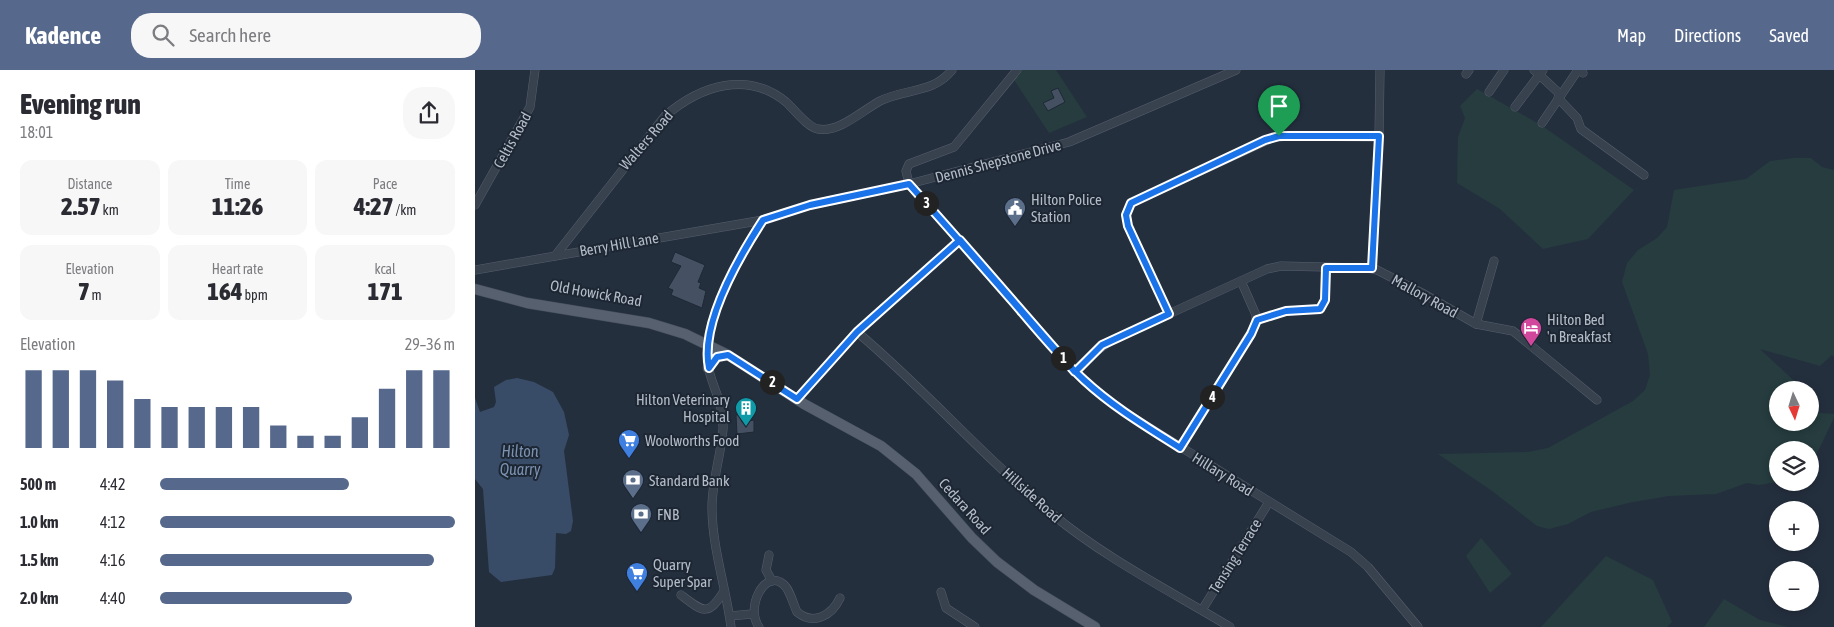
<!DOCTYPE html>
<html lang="en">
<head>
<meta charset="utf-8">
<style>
	body { margin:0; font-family:"Asap Condensed",sans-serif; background:#f7f7f7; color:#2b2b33; height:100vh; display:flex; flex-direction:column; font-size:19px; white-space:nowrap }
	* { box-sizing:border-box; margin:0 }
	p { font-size:16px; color:#7c7c81 }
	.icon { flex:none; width:28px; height:28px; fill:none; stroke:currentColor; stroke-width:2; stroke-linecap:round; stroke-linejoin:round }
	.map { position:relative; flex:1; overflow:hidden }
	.sheet { display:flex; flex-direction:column; background:#fff; width:475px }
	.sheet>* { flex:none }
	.needle { width:32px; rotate:176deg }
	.fabs { position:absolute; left:1294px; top:311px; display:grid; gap:10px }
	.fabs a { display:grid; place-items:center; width:50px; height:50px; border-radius:50%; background:#fff; box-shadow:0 2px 8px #0003; font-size:25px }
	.pin { position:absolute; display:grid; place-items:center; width:42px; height:42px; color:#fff; margin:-51px -21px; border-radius:50% 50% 50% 0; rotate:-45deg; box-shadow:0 0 5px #0007 }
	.pin .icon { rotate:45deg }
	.km { position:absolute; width:25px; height:25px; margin:-12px; border-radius:50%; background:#222; color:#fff; font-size:14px; line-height:25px; text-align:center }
	.round { display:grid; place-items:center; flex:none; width:52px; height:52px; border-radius:20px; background:#f7f7f7 }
	.summary { display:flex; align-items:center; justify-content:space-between; height:85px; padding:0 20px }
	h1 { font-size:28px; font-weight:800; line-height:38px }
	.stats { display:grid; grid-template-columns:repeat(3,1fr); gap:8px; height:85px; padding:5px 20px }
	.stats div { display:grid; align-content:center; border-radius:12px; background:#f7f7f7; text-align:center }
	.stats b { font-size:25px; font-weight:800 }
	.stats small { font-size:14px; font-weight:400 }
	.stats p { font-size:14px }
	.chart { height:140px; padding:10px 20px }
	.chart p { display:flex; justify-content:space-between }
	.chart svg { width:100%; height:90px; margin-top:5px; stroke:#56698c; stroke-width:6 }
	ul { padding:0 20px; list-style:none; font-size:16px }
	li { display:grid; grid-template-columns:80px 60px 1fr; align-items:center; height:38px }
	li i { height:12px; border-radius:6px; background:#56698c }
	header { display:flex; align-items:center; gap:30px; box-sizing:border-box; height:70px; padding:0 25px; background:#56698c; color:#fff }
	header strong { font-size:24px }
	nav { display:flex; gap:28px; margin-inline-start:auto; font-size:18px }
	.search { width:350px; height:45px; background:#f7f7f7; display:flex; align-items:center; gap:12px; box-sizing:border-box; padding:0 18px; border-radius:20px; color:#7c7c81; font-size:19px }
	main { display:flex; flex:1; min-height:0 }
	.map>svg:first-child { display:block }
	.green { fill:#263c3f }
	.water { fill:#394c67 }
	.building { fill:#455162; stroke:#1f2835 }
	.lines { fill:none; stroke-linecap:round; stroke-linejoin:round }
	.minor-casing { stroke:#565f6c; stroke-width:9 }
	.major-casing { stroke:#414a57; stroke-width:11 }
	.minor { stroke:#38414e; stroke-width:8 }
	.major { stroke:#56606e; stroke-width:10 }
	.route-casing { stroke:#fff; stroke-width:10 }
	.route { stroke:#1a73e8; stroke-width:6 }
	.labels { text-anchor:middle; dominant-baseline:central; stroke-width:4; stroke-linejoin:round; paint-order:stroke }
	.street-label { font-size:15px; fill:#b4bcc9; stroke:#1d2633 }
	.poi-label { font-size:15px; fill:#b4bcc9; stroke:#1d2633; text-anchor:start }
	.water-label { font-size:16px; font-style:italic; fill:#7c92b1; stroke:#1d2633 }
</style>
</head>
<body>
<header>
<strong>Kadence</strong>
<div class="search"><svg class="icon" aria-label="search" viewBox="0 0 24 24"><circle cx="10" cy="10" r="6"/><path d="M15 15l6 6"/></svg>Search here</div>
<nav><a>Map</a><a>Directions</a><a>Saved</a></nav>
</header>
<main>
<section class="sheet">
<div class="summary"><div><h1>Evening run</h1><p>18:01</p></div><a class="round"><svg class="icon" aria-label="share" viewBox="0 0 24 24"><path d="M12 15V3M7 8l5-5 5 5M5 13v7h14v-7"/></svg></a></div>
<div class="stats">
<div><p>Distance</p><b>2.57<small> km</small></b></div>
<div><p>Time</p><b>11:26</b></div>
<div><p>Pace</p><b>4:27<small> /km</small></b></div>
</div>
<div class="stats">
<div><p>Elevation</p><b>7<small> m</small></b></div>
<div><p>Heart rate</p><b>164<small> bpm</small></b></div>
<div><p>kcal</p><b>171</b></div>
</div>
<div class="chart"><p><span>Elevation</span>29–36 m</p>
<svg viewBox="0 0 160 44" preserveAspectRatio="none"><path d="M5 44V6M15 44V6M25 44V6M35 44V11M45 44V20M55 44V24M65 44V24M75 44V24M85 44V24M95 44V33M105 44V38M115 44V38M125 44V29M135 44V15M145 44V6M155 44V6"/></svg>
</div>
<ul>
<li><b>500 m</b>4:42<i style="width:64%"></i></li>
<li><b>1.0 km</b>4:12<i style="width:100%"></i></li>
<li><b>1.5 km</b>4:16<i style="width:93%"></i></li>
<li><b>2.0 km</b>4:40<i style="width:65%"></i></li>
</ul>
</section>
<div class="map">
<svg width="1359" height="557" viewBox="0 0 1359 557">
	<rect width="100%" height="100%" fill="#242f3e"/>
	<g class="green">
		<path d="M547,0h34l31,47 -38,16 -35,-53z"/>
		<path d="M1002,19l64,36 93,65 -46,49 -45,10 -43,-40 -43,-26 1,-46 7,-19 -5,-12z"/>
		<path d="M1319,88h17l11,9 12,3v187l-2,-2 -12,11 -60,-17 44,41h-27v32h33v-10l24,2v4l-24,50v-18h-33v32l-18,3 -12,-2 -31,11 -47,2 -36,6 -42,10 -23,12 -19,5 -12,-3 -45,-35 -54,-37 90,-2 20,-4 85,-47 12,-11 5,-15 -2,-21 -26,-72 5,-19 11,-13 19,-12 10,-11 7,-37 72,-11 24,-18z"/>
		<path d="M1006,468l31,36 -22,19 -24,-37z"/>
		<path d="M1131,486l47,24 19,42 -5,5h-126z"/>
		<path d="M1249,529l36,21 28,7h-84z"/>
	</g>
	<path class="water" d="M42,308l17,4 19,10 11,20 5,23 -5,16 9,70 -2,10 -5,3 -10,-1 -1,35 -3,7 -51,7 -12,-10 -6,-83 -8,-10v-81l5,14 14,-5 2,-5 -2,-15 12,-7z"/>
	<g class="building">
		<path d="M583,18l7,14 -17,9 -5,-8 11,-5 -3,-7z"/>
		<path d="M200,182l30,13 -7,17 3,1 -2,5 7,3 -4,17 -31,-13 2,-5 -5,-2 13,-22 -10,-4z"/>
		<path d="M266,344l1,8 12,-2v12l-17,2 -1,-19z"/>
	</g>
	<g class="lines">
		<g class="minor-casing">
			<g id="minor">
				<path d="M542,0l-63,77 -45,17 -3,7 3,13 176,198 39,30 227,140 17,15 50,60"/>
				<path d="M1059,0l27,25"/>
				<path d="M991,4l3,-4"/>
				<path d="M1014,22l15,-22"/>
				<path d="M1083,28l19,20 4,11 63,46"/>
				<path d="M1040,37l28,-37"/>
				<path d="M1067,53l36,-53 5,3"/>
				<path d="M0,135l55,-98 5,-37"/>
				<path d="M80,186l110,-140c35,-30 82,-46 121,-14 9,8 21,25 32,27 21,4 45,-19 62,-28 26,-13 53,-7 72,-31"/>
				<path d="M897,198l7,-131 1,-67"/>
				<path d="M0,200l288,-50 47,-15 99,-21 160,-42 167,-72"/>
				<path d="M694,244l-41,-88 -2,-11 5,-12 141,-65 15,-2 92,1"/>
				<path d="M782,250l29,-9 34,-2 5,-9 1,-32"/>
				<path d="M1001,254l18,-63"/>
				<path d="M382,262c68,57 126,125 194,181 52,44 121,79 179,114"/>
				<path d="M600,302l20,-20 15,-11 157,-72 14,-3 87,2 9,2 45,23 54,31 37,7 84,69"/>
				<path d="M322,329l60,-67 103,-92"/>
				<path d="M705,378l76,-124v-9l-15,-34"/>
				<path d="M294,485l-3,15 6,11"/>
				<path d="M466,522l5,16 29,19"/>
				<path d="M206,525c22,17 27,22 43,-4"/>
				<path d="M727,540l67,-108"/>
				<path d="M255,546l22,-2"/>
				<path d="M256,557c-5,-40 -19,-79 -19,-120 0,-26 9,-52 11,-78 1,-30 -14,-45 -16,-70 -3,-40 34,-105 56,-139"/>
				<path d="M284,557c-14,-20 6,-58 24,-43 7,5 10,20 14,28 17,14 35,3 43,-14"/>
			</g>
		</g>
		<g class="major-casing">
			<g id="major">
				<path d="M0,219l52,14 122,20 36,11 43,21 76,49 77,42 35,28 56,64 25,24 37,28 61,37"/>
				<path d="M233,298l9,-11 11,-2"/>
			</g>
		</g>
		<use href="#minor" class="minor"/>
		<use href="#major" class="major"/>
	</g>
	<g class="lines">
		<g class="route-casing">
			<path id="route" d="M804,66l-14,4 -134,63 -5,12 2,11 41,88 -67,31 -27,27 -115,-132 -103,92 -60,67 -69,-44 -11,2 -8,11c-9,-44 30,-111 54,-148l47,-15 99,-21c36,40 71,80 106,120 22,26 44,53 69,76 29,27 63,47 96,68l71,-114 6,-14 29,-9 34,-2 5,-9 1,-32h46l7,-132h-100"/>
		</g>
		<use href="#route" class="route"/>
	</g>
	<defs>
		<g id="civic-pin" transform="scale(1.125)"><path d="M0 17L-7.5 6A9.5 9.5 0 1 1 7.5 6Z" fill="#5c6f8a" stroke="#1d2633"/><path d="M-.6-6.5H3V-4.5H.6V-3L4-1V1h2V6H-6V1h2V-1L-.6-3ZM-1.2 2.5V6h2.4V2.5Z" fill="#fff"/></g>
		<g id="hotel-pin" transform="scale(1.125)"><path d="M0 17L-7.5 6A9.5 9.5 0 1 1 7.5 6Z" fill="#d1479c" stroke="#1d2633"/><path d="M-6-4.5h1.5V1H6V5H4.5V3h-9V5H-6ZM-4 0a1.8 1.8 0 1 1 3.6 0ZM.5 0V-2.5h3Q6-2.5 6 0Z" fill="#fff"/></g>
		<g id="building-pin" transform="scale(1.125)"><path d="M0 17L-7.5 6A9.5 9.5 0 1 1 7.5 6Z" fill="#0f9aa8" stroke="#1d2633"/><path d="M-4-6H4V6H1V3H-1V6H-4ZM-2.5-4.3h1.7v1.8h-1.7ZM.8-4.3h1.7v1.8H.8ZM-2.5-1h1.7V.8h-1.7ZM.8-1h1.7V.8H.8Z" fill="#fff"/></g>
		<g id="supermarket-pin" transform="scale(1.125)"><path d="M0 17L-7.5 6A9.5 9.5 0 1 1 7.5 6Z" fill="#3f7fe0" stroke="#1d2633"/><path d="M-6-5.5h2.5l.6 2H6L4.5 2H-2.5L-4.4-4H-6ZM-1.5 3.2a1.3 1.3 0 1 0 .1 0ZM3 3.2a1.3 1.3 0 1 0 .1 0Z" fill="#fff"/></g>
		<g id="bank-pin" transform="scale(1.125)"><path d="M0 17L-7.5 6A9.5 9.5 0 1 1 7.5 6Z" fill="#5c6f8a" stroke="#1d2633"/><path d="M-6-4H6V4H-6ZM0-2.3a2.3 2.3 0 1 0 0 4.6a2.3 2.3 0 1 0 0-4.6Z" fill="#fff"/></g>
	</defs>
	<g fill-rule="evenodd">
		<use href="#civic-pin" x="540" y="138"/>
		<use href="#hotel-pin" x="1056" y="258"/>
		<use href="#building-pin" x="271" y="338"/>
		<use href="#supermarket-pin" x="154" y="370"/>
		<use href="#bank-pin" x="158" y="410"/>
		<use href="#bank-pin" x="166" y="444"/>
		<use href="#supermarket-pin" x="162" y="503"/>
	</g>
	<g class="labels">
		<g class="street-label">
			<text transform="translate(37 70) rotate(-61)">Celtis Road</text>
			<text transform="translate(171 70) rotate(-49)">Walters Road</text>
			<text transform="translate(523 91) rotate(-15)">Dennis Shepstone Drive</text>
			<text transform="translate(144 174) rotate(-10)">Berry Hill Lane</text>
			<text transform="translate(121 223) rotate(10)">Old Howick Road</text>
			<text transform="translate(950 226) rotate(29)">Mallory Road</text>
			<text transform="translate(748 404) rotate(32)">Hillary Road</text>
			<text transform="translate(557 425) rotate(42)">Hillside Road</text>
			<text transform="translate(490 436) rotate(48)">Cedara Road</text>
			<text transform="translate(760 486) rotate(-58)">Tensing Terrace</text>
		</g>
		<g class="poi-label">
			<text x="556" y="129">Hilton Police<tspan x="556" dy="17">Station</tspan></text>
			<text x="1072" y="249">Hilton Bed<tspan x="1072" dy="17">'n Breakfast</tspan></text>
			<text x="255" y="329" text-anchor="end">Hilton Veterinary<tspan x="255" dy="17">Hospital</tspan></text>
			<text x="170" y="370">Woolworths Food</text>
			<text x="174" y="410">Standard Bank</text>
			<text x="182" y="444">FNB</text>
			<text x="178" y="494">Quarry<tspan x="178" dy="17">Super Spar</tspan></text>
		</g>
		<g class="water-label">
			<text x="45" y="381">Hilton<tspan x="45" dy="18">Quarry</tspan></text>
		</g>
	</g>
</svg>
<div class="fabs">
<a><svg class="needle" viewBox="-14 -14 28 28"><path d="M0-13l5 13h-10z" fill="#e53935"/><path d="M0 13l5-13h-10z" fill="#7c7c81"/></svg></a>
<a><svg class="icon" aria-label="layers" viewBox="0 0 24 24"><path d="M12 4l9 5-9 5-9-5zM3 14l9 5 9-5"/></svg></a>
<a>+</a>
<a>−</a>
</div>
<div class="pin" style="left:804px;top:66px;background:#1e9e55"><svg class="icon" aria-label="arrive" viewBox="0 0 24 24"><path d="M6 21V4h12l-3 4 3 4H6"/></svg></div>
<b class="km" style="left:588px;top:288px">1</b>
<b class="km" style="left:297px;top:312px">2</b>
<b class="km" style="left:451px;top:133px">3</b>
<b class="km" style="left:737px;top:327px">4</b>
</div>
</main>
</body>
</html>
